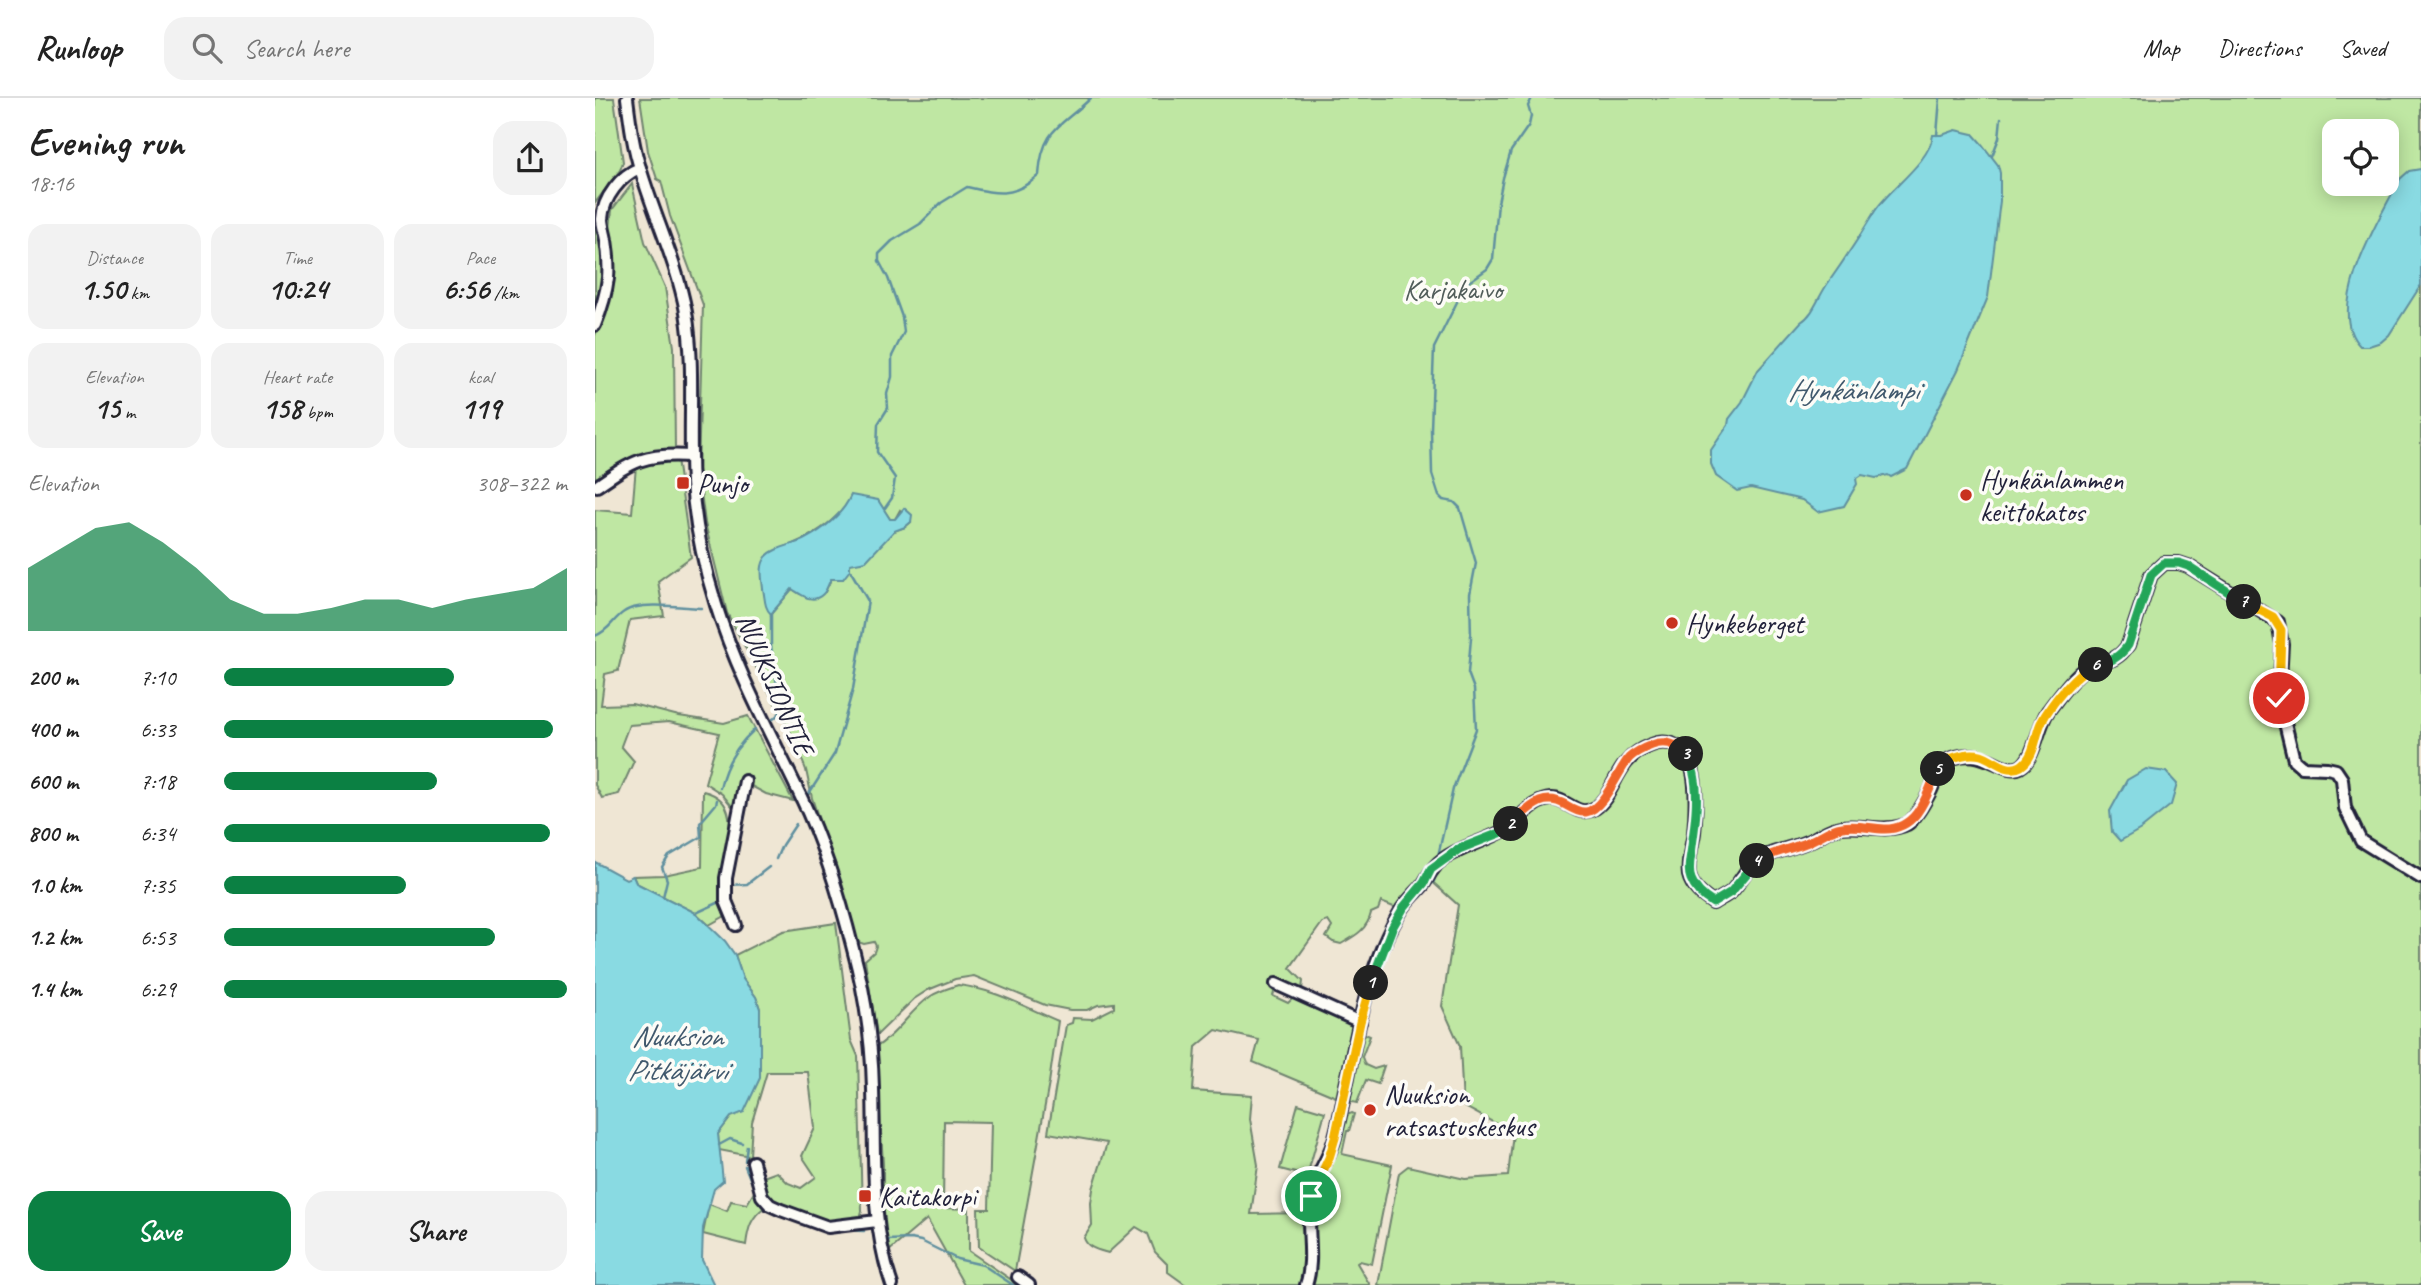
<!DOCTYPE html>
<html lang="en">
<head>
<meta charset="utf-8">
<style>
	body { margin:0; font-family:Caveat,sans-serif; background:#f2f2f2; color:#222; height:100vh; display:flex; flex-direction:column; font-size:26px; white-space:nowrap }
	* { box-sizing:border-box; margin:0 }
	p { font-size:23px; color:#767676 }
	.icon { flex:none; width:38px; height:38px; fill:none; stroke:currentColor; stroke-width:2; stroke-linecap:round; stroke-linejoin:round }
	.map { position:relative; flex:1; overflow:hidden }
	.details { display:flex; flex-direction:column; background:#fff; width:595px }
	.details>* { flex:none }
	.fabs { position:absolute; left:1727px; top:21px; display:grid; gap:14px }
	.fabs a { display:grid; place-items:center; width:77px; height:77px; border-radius:14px; background:#fff; box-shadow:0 4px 18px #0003; font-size:35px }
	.pin { position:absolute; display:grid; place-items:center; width:60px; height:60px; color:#fff; margin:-30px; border:4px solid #fff; border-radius:50%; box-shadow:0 2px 7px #0007 }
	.km { position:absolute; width:35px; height:35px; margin:-18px; border-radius:50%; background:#222; color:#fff; font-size:19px; line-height:35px; text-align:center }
	.round { display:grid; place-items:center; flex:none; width:74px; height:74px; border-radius:21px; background:#f2f2f2 }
	.head { display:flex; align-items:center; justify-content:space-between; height:119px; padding:0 28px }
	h1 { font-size:38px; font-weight:700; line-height:52px }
	.figures { display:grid; grid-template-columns:repeat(3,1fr); gap:10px; height:119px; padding:7px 28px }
	.figures div { display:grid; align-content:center; border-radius:18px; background:#f2f2f2; text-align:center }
	.figures b { font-size:30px; font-weight:700 }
	.figures small { font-size:19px; font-weight:400 }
	.figures p { font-size:19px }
	.chart { height:196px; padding:14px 28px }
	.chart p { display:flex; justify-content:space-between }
	.chart svg { width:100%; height:126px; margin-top:7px; fill:#0b8043; opacity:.7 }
	.button { display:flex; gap:14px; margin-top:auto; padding:14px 28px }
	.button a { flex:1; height:80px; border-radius:21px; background:#0b8043; color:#fff; font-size:28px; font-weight:700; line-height:80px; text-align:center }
	.button a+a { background:#f2f2f2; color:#222 }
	ul { padding:0 28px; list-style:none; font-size:23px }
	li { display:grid; grid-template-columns:112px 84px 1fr; align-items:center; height:52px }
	li i { height:18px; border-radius:9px; background:#0b8043 }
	header { display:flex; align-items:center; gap:42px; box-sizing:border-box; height:98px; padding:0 35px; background:#fff; border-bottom:2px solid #e0e0e0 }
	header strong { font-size:33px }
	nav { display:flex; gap:38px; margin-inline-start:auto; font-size:24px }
	.search { width:490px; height:63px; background:#f2f2f2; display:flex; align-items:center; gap:18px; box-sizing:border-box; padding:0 24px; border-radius:21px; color:#767676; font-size:26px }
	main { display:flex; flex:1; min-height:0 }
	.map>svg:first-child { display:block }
	.green { fill:#bfe7a3; stroke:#70846f; stroke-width:2; fill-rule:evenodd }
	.water { fill:#89dae2; stroke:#60909f; stroke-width:2 }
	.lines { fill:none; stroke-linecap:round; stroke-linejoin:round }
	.stream { stroke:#60909f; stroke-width:2.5 }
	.minor-casing { stroke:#22223b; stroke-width:16 }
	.minor { stroke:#fdfcf7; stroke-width:10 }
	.split-1-casing { stroke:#fff; stroke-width:14 }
	.split-2-casing { stroke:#fff; stroke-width:14 }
	.split-3-casing { stroke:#fff; stroke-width:14 }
	.split-4-casing { stroke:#fff; stroke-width:14 }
	.split-5-casing { stroke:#fff; stroke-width:14 }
	.split-6-casing { stroke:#fff; stroke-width:14 }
	.split-7-casing { stroke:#fff; stroke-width:14 }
	.split-8-casing { stroke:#fff; stroke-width:14 }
	.split-1 { stroke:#f5b400; stroke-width:9 }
	.split-2 { stroke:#22a559; stroke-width:9 }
	.split-3 { stroke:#f0652b; stroke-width:9 }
	.split-4 { stroke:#22a559; stroke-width:9 }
	.split-5 { stroke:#f0652b; stroke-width:9 }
	.split-6 { stroke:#f5b400; stroke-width:9 }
	.split-7 { stroke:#22a559; stroke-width:9 }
	.split-8 { stroke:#f5b400; stroke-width:9 }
	.poi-dot { fill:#c8321e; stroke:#fdfcf7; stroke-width:2.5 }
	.labels { text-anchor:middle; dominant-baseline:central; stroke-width:7; stroke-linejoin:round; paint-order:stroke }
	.park-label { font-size:28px; fill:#515d5a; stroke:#fdfcf7 }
	.poi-label { font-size:28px; fill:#22223b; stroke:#fdfcf7; text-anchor:start }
	.street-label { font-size:28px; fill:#22223b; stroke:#fdfcf7 }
	.water-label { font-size:30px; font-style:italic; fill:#41596d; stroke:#fdfcf7 }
</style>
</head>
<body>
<header>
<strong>Runloop</strong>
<div class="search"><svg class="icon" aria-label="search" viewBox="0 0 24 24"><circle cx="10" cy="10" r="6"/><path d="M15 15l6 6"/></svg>Search here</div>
<nav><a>Map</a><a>Directions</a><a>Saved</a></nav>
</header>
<main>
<section class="details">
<div class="head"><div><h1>Evening run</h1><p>18:16</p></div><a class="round"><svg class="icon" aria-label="share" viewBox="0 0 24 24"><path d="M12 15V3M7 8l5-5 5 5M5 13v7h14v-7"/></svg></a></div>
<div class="figures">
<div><p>Distance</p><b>1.50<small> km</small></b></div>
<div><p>Time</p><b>10:24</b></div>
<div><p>Pace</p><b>6:56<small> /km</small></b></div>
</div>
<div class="figures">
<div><p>Elevation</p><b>15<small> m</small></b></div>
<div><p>Heart rate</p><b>158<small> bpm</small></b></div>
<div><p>kcal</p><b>119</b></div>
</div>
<div class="chart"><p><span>Elevation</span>308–322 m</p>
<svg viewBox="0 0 160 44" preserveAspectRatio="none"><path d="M0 44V22L10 15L20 8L30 6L40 13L50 22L60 33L70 38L80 38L90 36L100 33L110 33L120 36L130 33L140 31L150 29L160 22V44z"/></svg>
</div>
<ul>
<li><b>200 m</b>7:10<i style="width:67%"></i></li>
<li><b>400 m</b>6:33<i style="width:96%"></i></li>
<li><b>600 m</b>7:18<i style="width:62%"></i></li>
<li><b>800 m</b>6:34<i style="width:95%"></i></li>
<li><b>1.0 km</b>7:35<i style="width:53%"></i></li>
<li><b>1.2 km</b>6:53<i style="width:79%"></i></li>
<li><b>1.4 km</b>6:29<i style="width:100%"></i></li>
</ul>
<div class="button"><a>Save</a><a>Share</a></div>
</section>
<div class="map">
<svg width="1826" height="1187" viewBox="0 0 1826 1187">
	<rect width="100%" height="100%" fill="#efe6d4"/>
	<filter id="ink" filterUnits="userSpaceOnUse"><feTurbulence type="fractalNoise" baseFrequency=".0143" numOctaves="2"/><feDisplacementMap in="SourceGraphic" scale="14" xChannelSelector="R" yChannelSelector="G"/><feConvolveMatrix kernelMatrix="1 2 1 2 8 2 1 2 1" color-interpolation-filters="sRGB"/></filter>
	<g filter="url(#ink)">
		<g class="green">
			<path d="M0,0h19l9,64 -3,8 -25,33z"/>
			<path d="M45,0h1781v1187h-1043l21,-112 9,-7 57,13 43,-3 5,-43 -50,-27 -3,-60 -18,-40 16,-101 -30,-27 -29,31 -18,-7 -3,8 -7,3c-4,17 -16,23 -30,31l-8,-2 -7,-5 6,-10 -4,-6 -6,2 -32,45 13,13 -1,8 -24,-10 -5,17 15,7 6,-6 59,25 -17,75 -83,-35 6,-22 -43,-10 -20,17 -3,44 59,4 -2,24 8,46 -7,49 55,-1 1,42 -4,30h-117l-18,-13v-7l-13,-13 -7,-18 -12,-7 -28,26c-10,-3 -21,-5 -24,-15l8,-13 -1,-22 2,-14 14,-46 -59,-10 18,-108 6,-2 1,-5 19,1 22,-11v-5l-16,2 -11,5h-17l-25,-5 -71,-29 -19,3 -27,11 -14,9 -37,36 -12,-75 9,-8 2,-6 -2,-4 -10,2 -6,-2 -46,-144 -6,-28 -14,-35 -65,-122 -22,-90 -7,-53 5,-165 -33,-89 -9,-35 -4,-2 -9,-28zM1740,33h52v53h-52zM265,399l20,7 10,15h5l5,-9 11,12 -6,5 -11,4 -14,14 -30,19 -7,15h-12l-6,13 -25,2 -8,-5 -21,25 6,-64c20,-7 38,-15 54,-29 10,-9 16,-17 29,-24z"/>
			<path d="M37,86l13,58 20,45 9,60 1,104c-36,0 -44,6 -73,27l-7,-1v-141l17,-57 1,-26 -3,-24 2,-19z"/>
			<path d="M0,131c17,30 8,55 0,86z"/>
			<path d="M82,361l14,98 -33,24 6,35 -34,4 -12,51 -13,3 -4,31 31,-1 47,12 45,7 24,-7 45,85 -27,-7 -24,-13 -6,30 -14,-17 -17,-11 14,-50 -50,-11 -40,3 -8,21 13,15 -15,33 -17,4 -7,-13v-275l37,3 4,-47 18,-5z"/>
			<path d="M108,693c48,11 16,66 17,98 0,8 3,18 5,27l-16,9 -13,-12 -60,-30 -3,-7 31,-1 38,-8z"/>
			<path d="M241,825l15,117 7,16 4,155 -2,7 -31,5 -64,-16c-14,10 -17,21 -19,38l-43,-11 6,-30 18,7 4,-10 16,3 16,-27 14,-5 11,11 13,5 15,-11 -14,-21 13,-28 -7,-56h-41l-15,50 -2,34 -31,-6 -1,-16 13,-17 28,-90 1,-18 -4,-12 -13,-18 -8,-24 48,-24z"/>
			<path d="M363,887c36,4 67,22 100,36l-9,62 -34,188 -36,-24 -1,-38h11l2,-87 -47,-1 -1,87 26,1v42l50,34h-55l-37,-66 -39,33 -5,-19 -3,-34 3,-11v-24l-7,-117c22,-13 34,-37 55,-51 8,-5 18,-8 27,-11z"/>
			<path d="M770,936l5,2 -8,21 3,8 9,4 10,-3 -6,18 -12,-4 -9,23 -9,-2 13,-65z"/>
			<path d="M703,1006l27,8 -18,64 -27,-7z"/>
			<path d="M757,1015l2,1 -5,17h-2l-5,23 50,11 -20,99 -12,-3 -3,2 13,22h-58l2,-75 7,-3 7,1 1,-4 -11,-6 -2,-6 28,-76z"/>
		</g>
		<g class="water">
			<path d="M1361,32l17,4 8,9 17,22 2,8v28l-12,96 -30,73 -51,99 -16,8 -3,-2 -12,3 -14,-3 -6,4 1,5 -13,22 -26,6 -16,-12 -51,-12 -14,3 -21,-15 -5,-12v-14l17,-25 1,-6 13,-17 16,-32 43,-48c13,-8 17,-25 27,-39 17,-24 32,-47 47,-72 14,-22 55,-49 58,-76h9z"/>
			<path d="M1826,71v116l-32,50 -8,7 -12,4h-9c-37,-36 20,-129 40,-167l9,-8z"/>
			<path d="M256,397l27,5 12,19h5l9,-11 8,7 -1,7 -6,5 -11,4 -28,30 -16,3v6l-7,9h-12c-3,5 -4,11 -8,15 -11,11 -22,0 -31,-5l-21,25c-7,-6 -6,-17 -8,-25 -1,-11 -4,-23 3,-32 8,-10 28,-12 39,-18 18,-9 38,-25 46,-44z"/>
			<path d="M1551,671l20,3 11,12 -6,21 -30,24 -21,12 -8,-9 -2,-21 17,-31z"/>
			<path d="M0,764l31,17 7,-3 3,7 60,30 29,28 10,14 8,24 13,18 4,12v69l-16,34 -13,5 -13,17 5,47 -9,8 -11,39 -1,32 12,25h-119z"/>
		</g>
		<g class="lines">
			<g class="stream">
				<path d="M1342,37l3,-37"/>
				<path d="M1397,58l7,-18 2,-20"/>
				<path d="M290,410l7,-10 3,-20 -18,-26 1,-28 10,-16 -1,-14 5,-17v-21l12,-24 -2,-15 -14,-39 -9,-17v-7l13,-13 28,-17 21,-21 26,-16c31,7 47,11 72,-12 3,-47 22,-48 52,-77"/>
				<path d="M176,516v32l10,66 -10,9"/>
				<path d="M0,538c15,-6 17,-16 29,-24 15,-11 58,-5 77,-4"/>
				<path d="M125,690c5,-23 18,-44 35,-59"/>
				<path d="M213,697l27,-42 18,-64 15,-88 -18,-31"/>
				<path d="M843,758l15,-67 23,-60 -2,-40 -6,-16 3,-35 -1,-44 6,-31 -16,-55 -6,-6 -11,-2 -4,-4 -7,-22 -1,-45 3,-81 32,-64 21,-15 6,-10 5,-56 5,-25 8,-27 18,-26 2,-9 -3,-10 4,-8"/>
				<path d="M181,761l6,-14 14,-21"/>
				<path d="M135,787l17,-1 22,-17"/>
				<path d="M68,799l4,-17 -5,-13 7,-11 32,-19 -1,-14 16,-19 1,-4"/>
				<path d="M826,799l13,-16 3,-9"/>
				<path d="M101,815l24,-11"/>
				<path d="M124,1047l11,-6 12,4"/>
				<path d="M150,1063l2,-15"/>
				<path d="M150,1068l11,27"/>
				<path d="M247,1132l22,1"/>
				<path d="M292,1142l24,-1 10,2 36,18 26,6 30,20"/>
			</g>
			<g class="minor-casing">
				<g id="minor">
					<path d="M32,0c3,24 6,49 14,73 14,47 36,92 45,141 8,47 4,94 5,142 0,51 10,103 25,151 21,68 55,129 85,192 23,48 39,100 52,152 12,45 19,93 20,140 2,66 -3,133 19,196"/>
					<path d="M0,227c6,-15 11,-30 13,-47 1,-12 0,-26 -2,-38 -1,-7 -4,-15 -4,-21 1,-21 19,-44 38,-51"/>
					<path d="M2,388c36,-25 48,-33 94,-30"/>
					<path d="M141,827l-10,-24v-23l19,-97"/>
					<path d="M681,886l84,38"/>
					<path d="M158,1064l9,34 8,9 11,5 47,17 49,-6"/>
					<path d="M423,1179l11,8"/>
					<path d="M711,1187c9,-26 0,-57 4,-84 2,-22 20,-42 25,-64 19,-75 25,-160 67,-228 6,-9 14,-16 21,-24 6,-9 9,-18 19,-25 18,-13 38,-17 57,-27 18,-9 31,-33 52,-34 16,-1 26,20 44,9 21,-14 19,-48 54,-62 11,-5 21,-5 30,2 21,13 17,63 15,85 -2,13 -7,29 -5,42 3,13 14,21 24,28 6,-4 13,-7 18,-11 9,-9 14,-22 24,-30 15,-11 37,-13 54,-21 8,-3 15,-9 24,-12 24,-8 50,6 74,-5 8,-4 19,-25 24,-34 5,-9 3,-23 13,-28 37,-21 58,14 76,5 15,-8 18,-42 28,-56 10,-13 22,-31 35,-41 15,-13 30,-2 45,-25l23,-70 13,-12h15l9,3 90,56 4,22 -3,54 15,62 8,7 25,1 9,2 6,9 3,29 16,33 60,37"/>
				</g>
			</g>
			<use href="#minor" class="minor"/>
		</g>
	</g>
	<g class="lines" filter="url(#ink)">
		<g class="split-1-casing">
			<path id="split-1" d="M716,1098l18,-38 6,-20 25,-116 11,-39"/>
		</g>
		<g class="split-2-casing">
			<path id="split-2" d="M776,885l21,-55 12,-21 20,-24 7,-14 28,-20 41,-16 11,-9"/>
		</g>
		<g class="split-3-casing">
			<path id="split-3" d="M916,726c18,-15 31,-33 55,-19 5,3 13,8 20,7 17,-2 32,-41 43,-54 6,-6 15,-10 23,-13 13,-5 25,-1 34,9"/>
		</g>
		<g class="split-4-casing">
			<path id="split-4" d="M1091,656c16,25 10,64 6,92 -1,11 -5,23 -1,33 4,11 12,18 22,24l18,-11 26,-31"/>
		</g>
		<g class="split-5-casing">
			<path id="split-5" d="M1162,763c16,-9 34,-12 51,-19 12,-5 21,-13 34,-15 15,-3 29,2 43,2 34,0 42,-35 53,-60"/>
		</g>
		<g class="split-6-casing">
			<path id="split-6" d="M1343,671c3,-6 5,-7 12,-10 10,-4 20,-7 31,-4 13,4 26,19 40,11 14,-9 14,-30 20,-43 8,-16 37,-55 55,-58"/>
		</g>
		<g class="split-7-casing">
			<path id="split-7" d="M1501,567c14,-3 24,-8 32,-20l23,-70 13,-12h15l9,3 56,36"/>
		</g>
		<g class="split-8-casing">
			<path id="split-8" d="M1649,504l29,15 8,13 -2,68"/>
		</g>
		<use href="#split-1" class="split-1"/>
		<use href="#split-2" class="split-2"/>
		<use href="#split-3" class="split-3"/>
		<use href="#split-4" class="split-4"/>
		<use href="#split-5" class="split-5"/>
		<use href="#split-6" class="split-6"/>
		<use href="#split-7" class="split-7"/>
		<use href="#split-8" class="split-8"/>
	</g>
	<g class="poi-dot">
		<rect x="81" y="378" width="14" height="14" rx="3.5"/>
		<circle cx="1371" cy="397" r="7"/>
		<circle cx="1077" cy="525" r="7"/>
		<circle cx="775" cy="1012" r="7"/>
		<rect x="263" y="1091" width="14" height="14" rx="3.5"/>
	</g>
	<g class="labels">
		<g class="park-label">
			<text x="858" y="191">Karjakaivo</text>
		</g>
		<g class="poi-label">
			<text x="1385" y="381">Hynkänlammen<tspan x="1385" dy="32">keittokatos</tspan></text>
			<text x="102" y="385">Punjo</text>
			<text x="1091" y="525">Hynkeberget</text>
			<text x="789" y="996">Nuuksion<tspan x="789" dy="32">ratsastuskeskus</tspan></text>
			<text x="284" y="1098">Kaitakorpi</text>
		</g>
		<g class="street-label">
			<text transform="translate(180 586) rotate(66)">NUUKSIONTIE</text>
		</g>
		<g class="water-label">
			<text x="1258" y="292">Hynkänlampi</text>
			<text x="82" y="938">Nuuksion<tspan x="82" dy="34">Pitkäjärvi</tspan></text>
		</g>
	</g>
</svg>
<div class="fabs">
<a><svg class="icon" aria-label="locate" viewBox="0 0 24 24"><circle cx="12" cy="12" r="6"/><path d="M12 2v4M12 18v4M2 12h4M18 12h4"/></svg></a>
</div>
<div class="pin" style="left:716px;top:1098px;background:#1e9e55"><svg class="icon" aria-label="arrive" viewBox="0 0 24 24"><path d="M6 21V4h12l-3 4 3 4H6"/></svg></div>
<div class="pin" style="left:1684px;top:600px;background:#d93025"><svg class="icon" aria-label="check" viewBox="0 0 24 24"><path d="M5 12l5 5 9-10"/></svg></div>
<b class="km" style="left:776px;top:885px">1</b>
<b class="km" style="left:916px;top:726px">2</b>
<b class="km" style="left:1091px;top:656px">3</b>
<b class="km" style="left:1162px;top:763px">4</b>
<b class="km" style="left:1343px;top:671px">5</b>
<b class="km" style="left:1501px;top:567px">6</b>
<b class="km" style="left:1649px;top:504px">7</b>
</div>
</main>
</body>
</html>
